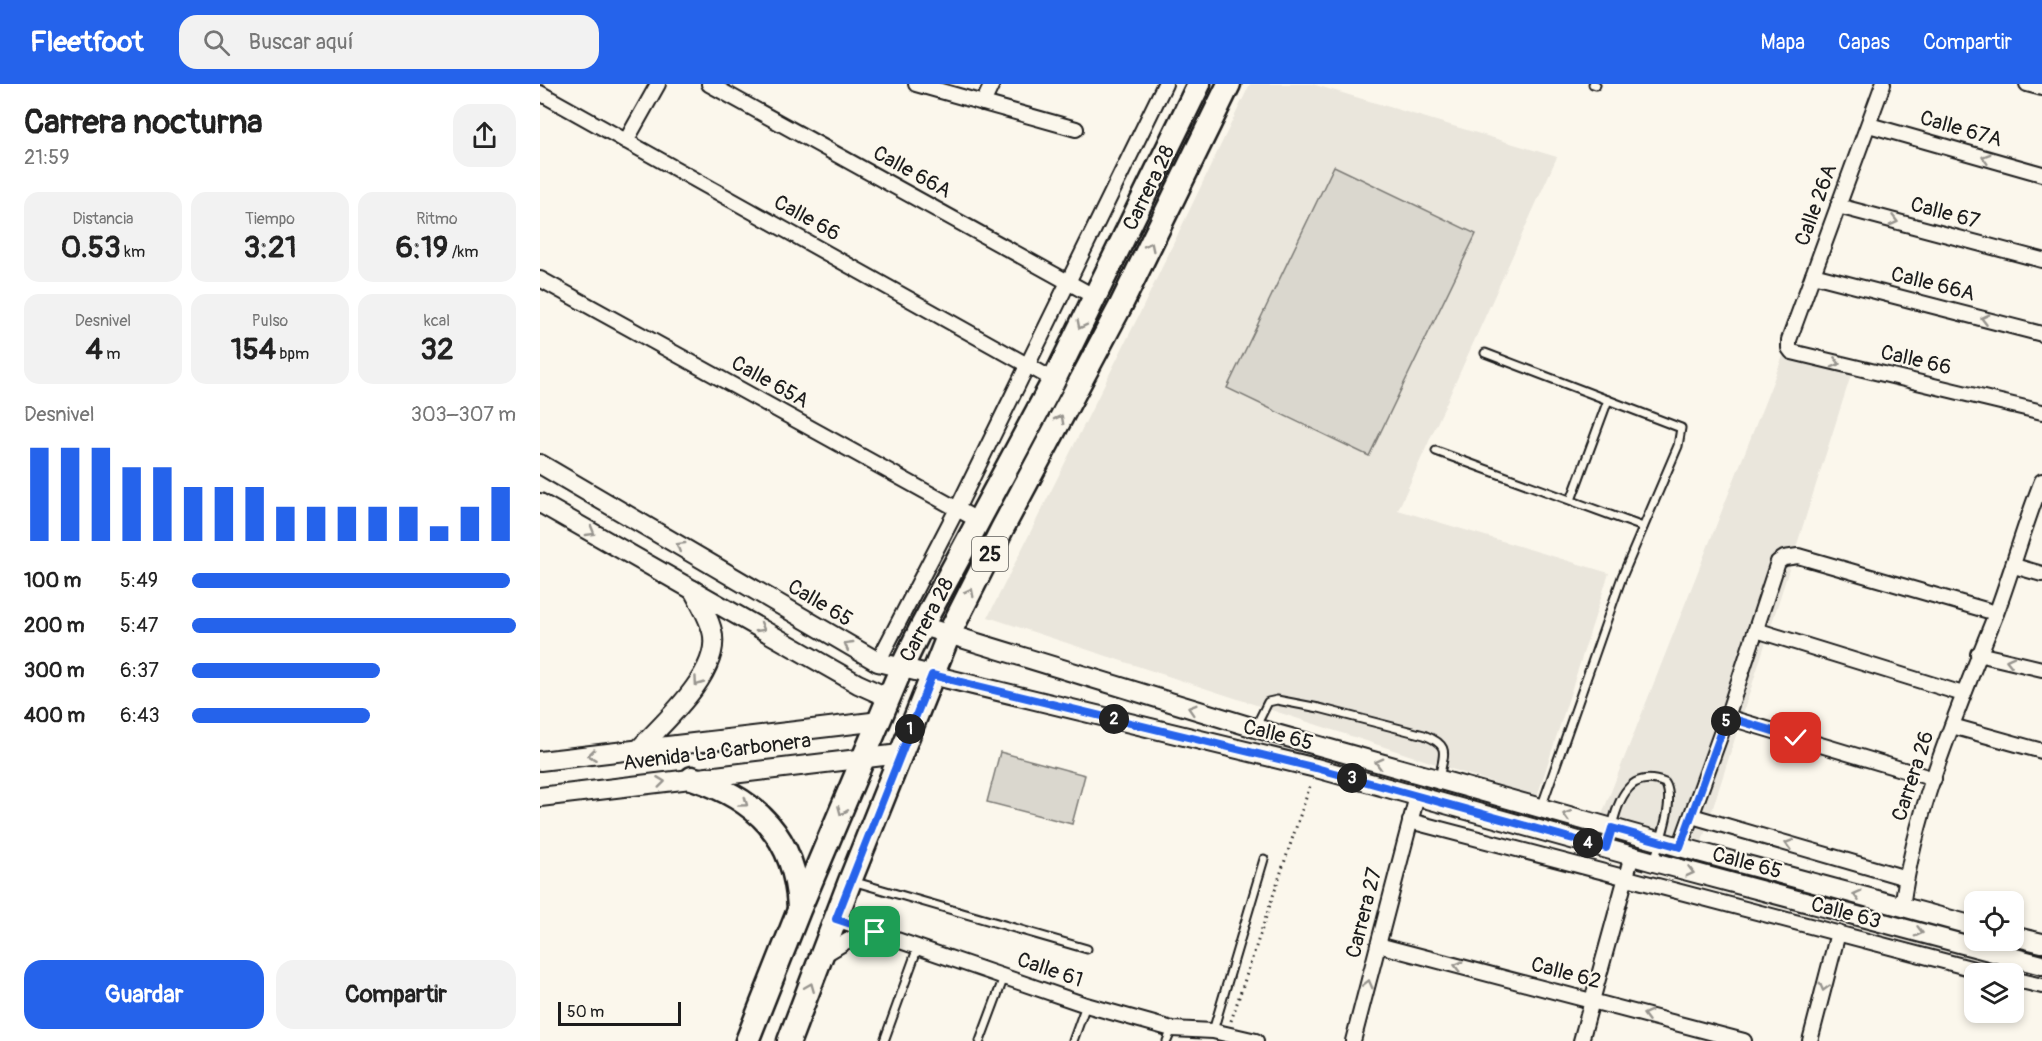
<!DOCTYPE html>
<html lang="es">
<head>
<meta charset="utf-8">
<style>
	body { margin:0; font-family:Pangolin,sans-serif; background:#f2f2f2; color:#222; height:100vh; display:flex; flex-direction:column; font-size:22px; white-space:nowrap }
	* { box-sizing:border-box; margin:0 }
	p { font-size:20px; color:#767676 }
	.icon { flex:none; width:33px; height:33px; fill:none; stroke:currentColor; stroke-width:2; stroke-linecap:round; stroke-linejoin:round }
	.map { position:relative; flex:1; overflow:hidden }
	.sheet { display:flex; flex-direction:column; background:#fff; width:540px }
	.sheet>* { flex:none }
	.buttons { position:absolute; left:1424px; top:807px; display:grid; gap:12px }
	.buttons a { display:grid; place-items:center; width:60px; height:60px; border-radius:12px; background:#fff; box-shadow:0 3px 9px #0003; font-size:30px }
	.scale { position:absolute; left:18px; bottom:15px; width:123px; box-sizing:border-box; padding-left:6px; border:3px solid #1c1c1c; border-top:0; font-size:16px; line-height:21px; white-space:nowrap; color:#1c1c1c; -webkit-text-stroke:4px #fbf7ec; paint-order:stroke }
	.pin { position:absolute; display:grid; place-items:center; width:51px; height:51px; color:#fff; margin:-26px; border-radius:12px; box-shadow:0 3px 9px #0006 }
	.km { position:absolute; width:30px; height:30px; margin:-15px; border-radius:50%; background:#222; color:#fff; font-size:16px; line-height:30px; text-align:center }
	.round { display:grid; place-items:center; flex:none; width:63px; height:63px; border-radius:18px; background:#f2f2f2 }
	.summary { display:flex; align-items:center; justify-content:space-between; height:102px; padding:0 24px }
	h1 { font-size:33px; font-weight:700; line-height:45px }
	.metrics { display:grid; grid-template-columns:repeat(3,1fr); gap:9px; height:102px; padding:6px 24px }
	.metrics div { display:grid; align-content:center; border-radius:15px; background:#f2f2f2; text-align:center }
	.metrics b { font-size:30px; font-weight:700 }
	.metrics small { font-size:16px; font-weight:400 }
	.metrics p { font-size:16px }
	.chart { height:168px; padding:12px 24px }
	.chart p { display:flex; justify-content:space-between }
	.chart svg { width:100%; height:108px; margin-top:6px; stroke:#2563eb; stroke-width:6 }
	.action { display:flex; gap:12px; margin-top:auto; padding:12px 24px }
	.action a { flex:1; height:69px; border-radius:18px; background:#2563eb; color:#fff; font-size:24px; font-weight:700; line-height:69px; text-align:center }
	.action a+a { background:#f2f2f2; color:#222 }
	ul { padding:0 24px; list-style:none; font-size:20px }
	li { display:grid; grid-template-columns:96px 72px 1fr; align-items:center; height:45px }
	li i { height:15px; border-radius:8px; background:#2563eb }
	header { display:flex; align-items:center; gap:36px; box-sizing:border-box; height:84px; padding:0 30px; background:#2563eb; color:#fff }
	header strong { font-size:28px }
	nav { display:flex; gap:33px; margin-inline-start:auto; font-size:21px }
	.search { width:420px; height:54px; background:#f2f2f2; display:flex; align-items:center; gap:15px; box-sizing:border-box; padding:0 21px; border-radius:18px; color:#767676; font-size:22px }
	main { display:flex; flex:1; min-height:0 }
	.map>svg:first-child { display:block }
	.built { fill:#eae6dc }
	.green { fill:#dad7ce; stroke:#7b7a75; stroke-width:1.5 }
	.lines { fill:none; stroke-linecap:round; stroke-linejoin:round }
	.service-casing { stroke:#1c1c1c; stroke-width:11 }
	.minor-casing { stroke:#1c1c1c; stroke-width:18 }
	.tertiary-casing { stroke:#1c1c1c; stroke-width:22 }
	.primary-casing { stroke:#1c1c1c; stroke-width:27 }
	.path { stroke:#1c1c1c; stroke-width:3; stroke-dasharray:1.5 4.5; stroke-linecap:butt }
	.service { stroke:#fbf7ec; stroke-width:7 }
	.minor { stroke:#fbf7ec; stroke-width:14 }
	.tertiary { stroke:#fbf7ec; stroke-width:18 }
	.primary { stroke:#fbf7ec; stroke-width:22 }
	.oneway { stroke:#97948e }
	.route-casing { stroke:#fff; stroke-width:12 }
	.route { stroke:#2563eb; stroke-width:8 }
	.labels { text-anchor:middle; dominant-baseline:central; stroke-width:4.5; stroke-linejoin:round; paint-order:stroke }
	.shield { fill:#fbf7ec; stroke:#5f5e5a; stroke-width:1.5 }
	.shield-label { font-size:20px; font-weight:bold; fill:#1c1c1c }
	.street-label { font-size:21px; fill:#1c1c1c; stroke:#fbf7ec }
</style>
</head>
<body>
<header>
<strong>Fleetfoot</strong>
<div class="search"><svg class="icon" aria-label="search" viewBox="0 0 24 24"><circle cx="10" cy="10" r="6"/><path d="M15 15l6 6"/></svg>Buscar aquí</div>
<nav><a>Mapa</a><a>Capas</a><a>Compartir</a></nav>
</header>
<main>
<section class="sheet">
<div class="summary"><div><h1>Carrera nocturna</h1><p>21:59</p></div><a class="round"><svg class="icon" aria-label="share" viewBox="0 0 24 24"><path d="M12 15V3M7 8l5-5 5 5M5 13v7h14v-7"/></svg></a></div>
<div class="metrics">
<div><p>Distancia</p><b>0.53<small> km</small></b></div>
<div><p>Tiempo</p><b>3:21</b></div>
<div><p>Ritmo</p><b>6:19<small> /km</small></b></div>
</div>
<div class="metrics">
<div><p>Desnivel</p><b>4<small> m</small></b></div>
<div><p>Pulso</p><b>154<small> bpm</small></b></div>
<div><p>kcal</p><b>32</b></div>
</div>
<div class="chart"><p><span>Desnivel</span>303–307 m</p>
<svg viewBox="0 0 160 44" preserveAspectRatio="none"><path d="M5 44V6M15 44V6M25 44V6M35 44V14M45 44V14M55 44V22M65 44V22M75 44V22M85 44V30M95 44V30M105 44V30M115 44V30M125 44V30M135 44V38M145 44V30M155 44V22"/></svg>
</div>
<ul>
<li><b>100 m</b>5:49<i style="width:98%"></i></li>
<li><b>200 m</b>5:47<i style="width:100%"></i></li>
<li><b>300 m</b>6:37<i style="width:58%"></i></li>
<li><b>400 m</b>6:43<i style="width:55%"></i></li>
</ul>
<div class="action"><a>Guardar</a><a>Compartir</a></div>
</section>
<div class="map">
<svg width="1502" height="957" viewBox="0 0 1502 957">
	<rect width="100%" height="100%" fill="#fbf7ec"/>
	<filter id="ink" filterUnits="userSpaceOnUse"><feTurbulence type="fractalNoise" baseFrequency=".0167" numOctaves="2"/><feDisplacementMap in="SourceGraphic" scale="12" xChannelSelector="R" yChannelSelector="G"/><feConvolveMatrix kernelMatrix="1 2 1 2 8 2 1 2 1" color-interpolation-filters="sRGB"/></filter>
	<g filter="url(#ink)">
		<g class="built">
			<path d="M710,0h62l245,73 -159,353 211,63 -72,224 -549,-180 153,-306z"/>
			<path d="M1243,272l68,19 -150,470 -100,-28z"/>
		</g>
		<g class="green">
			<path d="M794,82l142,68 -107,222 -142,-68z"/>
			<path d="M460,668l85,23 -13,49 -85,-22z"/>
		</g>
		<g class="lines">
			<g class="service-casing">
				<g id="service">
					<path d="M1053,0l3,1"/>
					<path d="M945,269l196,75 -3,18 -56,131 -81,231"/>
					<path d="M896,367l207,76"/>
					<path d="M1031,416l37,-100"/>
					<path d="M716,642l12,-24 9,-2 42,8 105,27c28,11 19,19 15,44"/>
					<path d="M1067,763c8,-31 14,-82 58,-64 11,17 -6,60 -11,79"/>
					<path d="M312,797l235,68"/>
					<path d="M673,947l51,-172"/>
					<path d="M344,957l34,-94"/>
					<path d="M440,957l24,-64"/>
					<path d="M533,957l13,-36"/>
					<path d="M627,957l5,-12"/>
				</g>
			</g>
			<g class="minor-casing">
				<g id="minor">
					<path d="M169,0l386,213"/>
					<path d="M376,0l160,45"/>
					<path d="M1343,0l-94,256v8l3,4 250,60"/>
					<path d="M1487,0l15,4"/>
					<path d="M0,9l514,287"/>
					<path d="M443,19l9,-19"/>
					<path d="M1329,41l173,49"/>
					<path d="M86,57l32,-57"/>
					<path d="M1298,122l204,54"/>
					<path d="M1273,191l229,59"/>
					<path d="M0,195l439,242"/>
					<path d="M1474,482l28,8"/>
					<path d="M1216,546l207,64"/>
					<path d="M1438,570l64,15"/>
					<path d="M338,578l79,-153 208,-425"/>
					<path d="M1187,633l207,62"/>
					<path d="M1412,642l90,25"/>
					<path d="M1152,732l214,62"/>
					<path d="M870,737l583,153"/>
					<path d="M1140,763l47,-130 51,-155 6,-4 14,-2 198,57"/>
					<path d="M1362,823c14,-103 57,-200 95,-296 16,-43 28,-88 45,-130"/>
					<path d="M296,835l250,86 86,24 41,2 43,10"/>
					<path d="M838,861l366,96"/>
					<path d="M282,872l45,-27"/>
					<path d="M1473,895l29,7"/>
					<path d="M813,957l64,-245"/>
					<path d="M1041,957l51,-186"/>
					<path d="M1270,957l28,-108"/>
				</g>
			</g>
			<g class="tertiary-casing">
				<g id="tertiary">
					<path d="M0,380l338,198 438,106 338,94 388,103"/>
					<path d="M0,419l318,181 31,14"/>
					<path d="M382,542l333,102 425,119 294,79"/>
					<path d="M99,665c25,-27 79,-74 74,-113 -2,-16 -13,-32 -20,-46"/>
					<path d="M0,677l340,-40"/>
					<path d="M0,713l360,-43"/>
					<path d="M1473,852l29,7"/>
				</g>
			</g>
			<g class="primary-casing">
				<g id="primary">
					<path d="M152,694c65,21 103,59 107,129"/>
					<path d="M207,957l52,-131 102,-241 21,-43 132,-246 145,-296"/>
					<path d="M249,957l61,-160 99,-247 53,-105 118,-222 109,-223"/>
				</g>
			</g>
			<path class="path" d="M691,937l80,-238"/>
			<use href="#service" class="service"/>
			<use href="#minor" class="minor"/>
			<use href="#tertiary" class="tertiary"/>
			<use href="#primary" class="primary"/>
		</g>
		<defs><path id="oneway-chevron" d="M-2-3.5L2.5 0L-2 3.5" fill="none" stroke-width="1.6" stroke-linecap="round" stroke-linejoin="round" transform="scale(1.5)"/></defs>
		<g class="oneway">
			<use href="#oneway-chevron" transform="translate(1446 74) rotate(-164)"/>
			<use href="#oneway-chevron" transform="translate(1354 137) rotate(15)"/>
			<use href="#oneway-chevron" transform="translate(610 162) rotate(-64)"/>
			<use href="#oneway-chevron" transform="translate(1445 235) rotate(-166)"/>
			<use href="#oneway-chevron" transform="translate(541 241) rotate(117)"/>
			<use href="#oneway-chevron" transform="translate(1296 279) rotate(14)"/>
			<use href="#oneway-chevron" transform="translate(520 335) rotate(-62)"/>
			<use href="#oneway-chevron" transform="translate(51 448) rotate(30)"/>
			<use href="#oneway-chevron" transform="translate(140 462) rotate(-149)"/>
			<use href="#oneway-chevron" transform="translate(430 508) rotate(-63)"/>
			<use href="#oneway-chevron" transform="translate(221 544) rotate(30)"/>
			<use href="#oneway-chevron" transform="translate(308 561) rotate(-149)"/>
			<use href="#oneway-chevron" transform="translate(1470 577) rotate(-167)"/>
			<use href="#oneway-chevron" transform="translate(158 598) rotate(125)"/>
			<use href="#oneway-chevron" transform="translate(652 625) rotate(-163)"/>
			<use href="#oneway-chevron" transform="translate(52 671) rotate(173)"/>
			<use href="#oneway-chevron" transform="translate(839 679) rotate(-165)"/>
			<use href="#oneway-chevron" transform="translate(121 698) rotate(-7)"/>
			<use href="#oneway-chevron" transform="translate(204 719) rotate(36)"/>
			<use href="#oneway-chevron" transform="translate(302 727) rotate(113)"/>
			<use href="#oneway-chevron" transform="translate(1027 731) rotate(-164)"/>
			<use href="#oneway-chevron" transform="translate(1249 760) rotate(-164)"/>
			<use href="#oneway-chevron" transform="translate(1150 788) rotate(15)"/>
			<use href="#oneway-chevron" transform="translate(1317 811) rotate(-165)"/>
			<use href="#oneway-chevron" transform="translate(1379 848) rotate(15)"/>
			<use href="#oneway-chevron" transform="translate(918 882) rotate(-165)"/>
			<use href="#oneway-chevron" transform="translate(828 900) rotate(-76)"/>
			<use href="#oneway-chevron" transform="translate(270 903) rotate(-68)"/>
			<use href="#oneway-chevron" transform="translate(1284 903) rotate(105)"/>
			<use href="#oneway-chevron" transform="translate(1107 931) rotate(-165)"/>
		</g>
	</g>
	<g class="lines" filter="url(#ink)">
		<g class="route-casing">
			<path id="route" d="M335,848l-39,-13 96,-244 384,93 290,80 6,-20 68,19 47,-130 69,21"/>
		</g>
		<use href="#route" class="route"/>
	</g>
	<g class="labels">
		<rect class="shield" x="432" y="453" width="36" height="34" rx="4.5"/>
		<g class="shield-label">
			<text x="450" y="470">25</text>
		</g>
		<g class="street-label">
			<text transform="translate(1421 45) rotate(16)">Calle 67A</text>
			<text transform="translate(372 88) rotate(29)">Calle 66A</text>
			<text transform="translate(609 104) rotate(-64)">Carrera 28</text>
			<text transform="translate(1276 121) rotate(-70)">Calle 26A</text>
			<text transform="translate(1405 129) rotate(15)">Calle 67</text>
			<text transform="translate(267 134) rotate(29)">Calle 66</text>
			<text transform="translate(1393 200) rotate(14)">Calle 66A</text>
			<text transform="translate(1376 276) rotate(13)">Calle 66</text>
			<text transform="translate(230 298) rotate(29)">Calle 65A</text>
			<text transform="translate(280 519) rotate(31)">Calle 65</text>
			<text transform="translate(387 536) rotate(-62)">Carrera 28</text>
			<text transform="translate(738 651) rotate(14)">Calle 65</text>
			<text transform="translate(177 668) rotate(-7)">Avenida La Carbonera</text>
			<text transform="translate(1373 692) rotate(-72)">Carrera 26</text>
			<text transform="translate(1207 779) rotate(15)">Calle 65</text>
			<text transform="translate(824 829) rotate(-76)">Carrera 27</text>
			<text transform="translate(1306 829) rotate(15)">Calle 63</text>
			<text transform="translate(510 886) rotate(19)">Calle 61</text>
			<text transform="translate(1026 889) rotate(15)">Calle 62</text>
		</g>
	</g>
</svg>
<div class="buttons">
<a><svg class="icon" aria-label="locate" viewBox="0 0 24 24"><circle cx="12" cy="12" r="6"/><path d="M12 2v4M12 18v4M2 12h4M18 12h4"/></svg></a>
<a><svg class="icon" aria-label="layers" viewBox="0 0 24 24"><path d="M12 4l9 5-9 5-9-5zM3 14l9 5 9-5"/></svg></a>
</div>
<div class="scale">50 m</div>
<div class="pin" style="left:335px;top:848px;background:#1e9e55"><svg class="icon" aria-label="arrive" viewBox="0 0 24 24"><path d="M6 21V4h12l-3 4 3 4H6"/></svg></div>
<div class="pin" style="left:1256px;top:654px;background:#d93025"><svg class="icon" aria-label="check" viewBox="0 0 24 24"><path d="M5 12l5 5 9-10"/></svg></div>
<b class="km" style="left:370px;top:645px">1</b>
<b class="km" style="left:574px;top:635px">2</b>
<b class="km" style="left:812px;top:694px">3</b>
<b class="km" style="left:1048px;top:759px">4</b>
<b class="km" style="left:1186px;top:637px">5</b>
</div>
</main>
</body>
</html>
